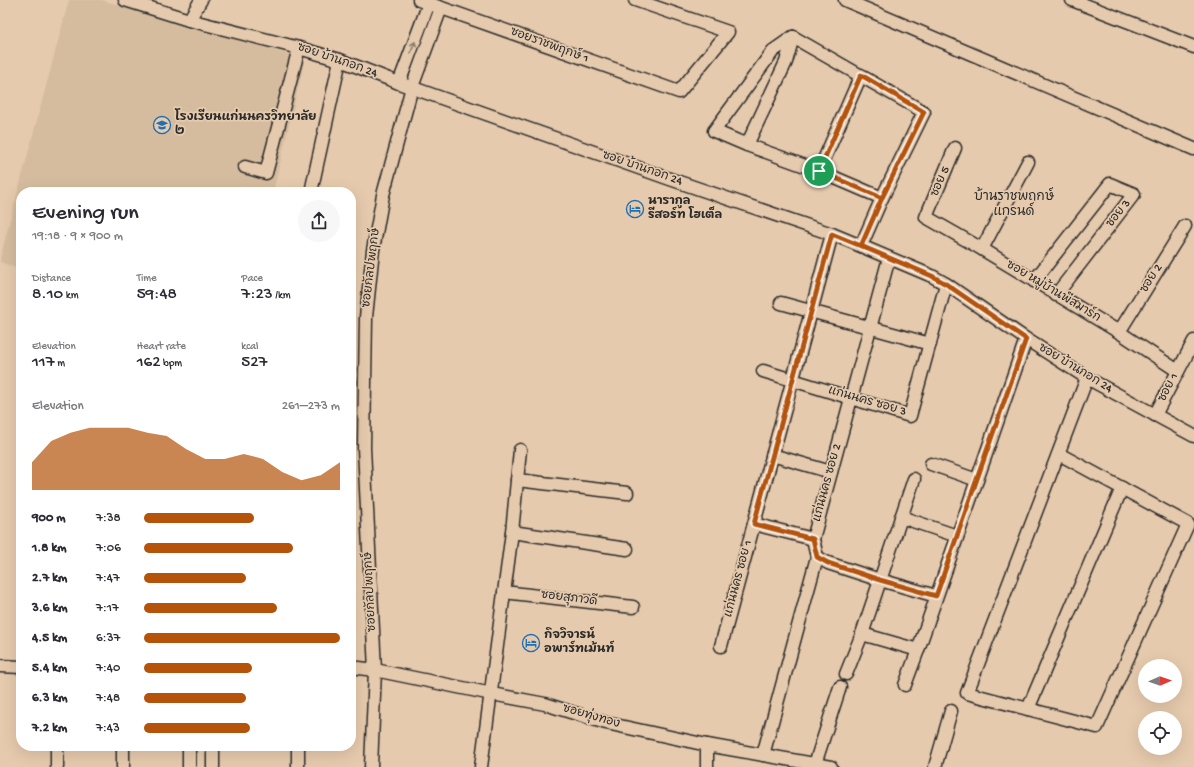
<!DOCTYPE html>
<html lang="en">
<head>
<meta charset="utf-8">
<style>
	body { margin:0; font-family:"Gochi Hand","Playpen Sans Thai",sans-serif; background:#f7f7f7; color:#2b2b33; height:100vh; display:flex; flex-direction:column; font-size:15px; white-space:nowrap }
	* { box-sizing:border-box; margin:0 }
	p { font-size:13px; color:#7c7c81 }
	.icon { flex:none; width:22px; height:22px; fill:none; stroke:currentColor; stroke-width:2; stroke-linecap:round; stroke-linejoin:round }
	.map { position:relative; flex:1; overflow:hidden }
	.drawer { position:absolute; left:16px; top:187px; width:340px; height:564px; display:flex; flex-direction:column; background:#fff; border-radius:16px; box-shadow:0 4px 16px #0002 }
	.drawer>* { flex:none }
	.needle { width:26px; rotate:88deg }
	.buttons { position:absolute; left:1138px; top:659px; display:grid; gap:8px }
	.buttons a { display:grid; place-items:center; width:44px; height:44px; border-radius:50%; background:#fff; box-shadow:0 4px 16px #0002; font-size:20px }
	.pin { position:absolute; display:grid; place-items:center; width:34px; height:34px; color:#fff; margin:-17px; border:2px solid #fff; border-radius:50%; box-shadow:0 1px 4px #0007 }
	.round { display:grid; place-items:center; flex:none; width:42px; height:42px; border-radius:21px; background:#f7f7f7 }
	.summary { display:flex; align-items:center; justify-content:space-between; height:68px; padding:0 16px }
	h1 { font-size:22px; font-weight:600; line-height:30px }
	.figures { display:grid; grid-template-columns:repeat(3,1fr); gap:6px; height:68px; padding:4px 16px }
	.figures div { display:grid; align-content:center }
	.figures b { font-size:17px; font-weight:600 }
	.figures small { font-size:11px; font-weight:400 }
	.figures p { font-size:11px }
	.chart { height:112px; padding:8px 16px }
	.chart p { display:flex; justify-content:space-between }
	.chart svg { width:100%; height:72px; margin-top:4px; fill:#b45309; opacity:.7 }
	ul { padding:0 16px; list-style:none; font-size:13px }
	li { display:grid; grid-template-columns:64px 48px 1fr; align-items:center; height:30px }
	li i { height:10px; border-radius:5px; background:#b45309 }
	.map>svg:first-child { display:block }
	.built { fill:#d6bc9e }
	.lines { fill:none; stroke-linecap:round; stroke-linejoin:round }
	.minor-casing { stroke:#2b2b2b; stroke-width:15 }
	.minor { stroke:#e6caad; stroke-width:12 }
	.oneway { stroke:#887a6c }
	.route-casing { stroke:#fff; stroke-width:8 }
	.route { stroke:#b45309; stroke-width:5 }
	.labels { text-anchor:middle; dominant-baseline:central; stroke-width:3.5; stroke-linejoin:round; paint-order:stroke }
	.street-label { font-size:12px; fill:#2b2b2b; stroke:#e6caad }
	.poi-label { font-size:12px; font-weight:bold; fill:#2b2b2b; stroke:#e6caad; text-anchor:start }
	.neighbourhood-label { font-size:13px; fill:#2b2b2b; stroke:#e6caad }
</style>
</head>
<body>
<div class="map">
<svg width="1194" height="767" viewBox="0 0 1194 767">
	<rect width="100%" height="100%" fill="#e6caad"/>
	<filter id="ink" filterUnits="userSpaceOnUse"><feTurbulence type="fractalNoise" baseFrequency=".025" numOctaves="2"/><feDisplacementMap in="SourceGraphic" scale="8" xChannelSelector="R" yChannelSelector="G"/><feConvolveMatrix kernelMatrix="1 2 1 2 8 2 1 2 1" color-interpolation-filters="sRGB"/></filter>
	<g filter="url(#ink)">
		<path class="built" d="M69,0h33l203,59 -32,133h-252v78l-21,-8v-4z"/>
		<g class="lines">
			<g class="minor-casing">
				<g id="minor">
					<path d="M125,0l64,20 110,28 41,12 59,23 271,96 162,55 29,12 71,30 14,8 80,55 61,39 107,58"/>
					<path d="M419,0l260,92 49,-60 -93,-32"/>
					<path d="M845,0l349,149"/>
					<path d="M1072,0l122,47"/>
					<path d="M189,20l12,-20"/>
					<path d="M793,37l-20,14 -59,80 33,14 72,26 63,27"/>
					<path d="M793,37l131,75 -42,86 -21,48"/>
					<path d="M399,83l30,-80"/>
					<path d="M747,145l39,-83 7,-25"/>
					<path d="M955,148l-29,69 56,32 137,83 59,39"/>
					<path d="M245,167l21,6 33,-125"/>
					<path d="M819,171l42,-96"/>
					<path d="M311,192l29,-132"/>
					<path d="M982,249l46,-87"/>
					<path d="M1034,281l76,-97 24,10 -78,101"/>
					<path d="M781,303l149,41"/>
					<path d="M1119,332l66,-106"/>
					<path d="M763,371l147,45 36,-132"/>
					<path d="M1155,415l39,-74"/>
					<path d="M1059,454l129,70 -91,203 -130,-34 120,-315"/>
					<path d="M772,455l59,17"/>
					<path d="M931,464l46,16"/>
					<path d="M517,480l110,13"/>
					<path d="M901,517l56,19"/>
					<path d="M754,524l59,15"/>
					<path d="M512,532l115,17"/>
					<path d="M817,557l11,6 52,17 56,16"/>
					<path d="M504,592l129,15"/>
					<path d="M862,634l56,16"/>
					<path d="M721,646l111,-412"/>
					<path d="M0,666l21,1"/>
					<path d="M351,667l24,3 117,24 53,10 61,19 101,22 124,22"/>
					<path d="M846,674l16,-40 52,-155"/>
					<path d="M905,685l13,-35 108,-311"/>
					<path d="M1028,709l94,-221"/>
					<path d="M707,745v22"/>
					<path d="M57,746v21"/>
					<path d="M123,746v21"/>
					<path d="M189,746v21"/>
					<path d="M213,746v21"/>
					<path d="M298,746v21"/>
					<path d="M763,755l54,-198 -4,-18 76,-281"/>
					<path d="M815,764l25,-77"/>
					<path d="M371,767l4,-97 -11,-222 2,-131 7,-67 10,-55 29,-108 29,-79"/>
					<path d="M481,767l31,-235 8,-82"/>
					<path d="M935,767l16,-56"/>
				</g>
			</g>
			<use href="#minor" class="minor"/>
		</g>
		<defs><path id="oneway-shaft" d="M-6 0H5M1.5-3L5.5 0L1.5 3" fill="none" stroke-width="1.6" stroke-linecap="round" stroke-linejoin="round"/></defs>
		<use class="oneway" href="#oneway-shaft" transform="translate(413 47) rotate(-70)"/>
	</g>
	<g class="lines" filter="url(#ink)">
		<g class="route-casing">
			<path id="route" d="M819,171l63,27 -21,48 -29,-12 -78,290 59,15 4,18 11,6 52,17 56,16 90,-257 -80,-55 -14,-8 -71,-30 21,-48 42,-86 -63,-37 -42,96"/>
		</g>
		<use href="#route" class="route"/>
	</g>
	<defs>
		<g id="school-ring" transform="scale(0.9)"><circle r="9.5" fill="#e6caad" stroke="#1f6fb2" stroke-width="1.5"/><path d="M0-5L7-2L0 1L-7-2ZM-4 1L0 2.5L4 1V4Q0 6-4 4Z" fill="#1f6fb2"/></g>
		<g id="hotel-ring" transform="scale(0.9)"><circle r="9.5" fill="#e6caad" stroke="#1f6fb2" stroke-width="1.5"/><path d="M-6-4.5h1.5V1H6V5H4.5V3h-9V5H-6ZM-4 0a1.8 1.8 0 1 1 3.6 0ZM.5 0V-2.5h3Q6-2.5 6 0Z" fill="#1f6fb2"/></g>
	</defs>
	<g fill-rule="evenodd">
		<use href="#school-ring" x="162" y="125"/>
		<use href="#hotel-ring" x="635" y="209"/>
		<use href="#hotel-ring" x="531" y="643"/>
	</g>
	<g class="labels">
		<g class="street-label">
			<text transform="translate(549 46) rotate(20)">ซอยราชพฤกษ์ 1</text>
			<text transform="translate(337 61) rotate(19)">ซอย บ้านกอก 24</text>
			<text transform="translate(642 169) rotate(19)">ซอย บ้านกอก 24</text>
			<text transform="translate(941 182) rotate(-67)">ซอย 5</text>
			<text transform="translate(1119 214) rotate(-52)">ซอย 3</text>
			<text transform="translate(372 268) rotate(-83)">ซอยกัลปพฤกษ์</text>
			<text transform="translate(1152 279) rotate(-58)">ซอย 2</text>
			<text transform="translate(1053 292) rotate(31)">ซอย หมู่บ้านพีสมาร์ก</text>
			<text transform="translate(1075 369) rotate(31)">ซอย บ้านกอก 24</text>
			<text transform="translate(1169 388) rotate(-63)">ซอย 1</text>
			<text transform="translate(867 402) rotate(16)">แก่นนคร ซอย 3</text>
			<text transform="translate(828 483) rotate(-75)">แก่นนคร ซอย 2</text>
			<text transform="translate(739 579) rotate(-75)">แก่นนคร ซอย 1</text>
			<text transform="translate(371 592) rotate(-93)">ซอยกัลปพฤกษ์</text>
			<text transform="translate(569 599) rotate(7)">ซอยสุภาวดี</text>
			<text transform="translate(591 717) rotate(16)">ซอยทุ่งทอง</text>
		</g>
		<g class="poi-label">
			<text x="175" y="118">โรงเรียนแก่นนครวิทยาลัย<tspan x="175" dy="14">๒</tspan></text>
			<text x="648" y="202">นารากูล<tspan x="648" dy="14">รีสอร์ท โฮเต็ล</tspan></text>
			<text x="544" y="636">กิจวิจารน์<tspan x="544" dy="14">อพาร์ทเม้นท์</tspan></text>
		</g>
		<g class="neighbourhood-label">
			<text x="1014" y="197">บ้านราชพฤกษ์<tspan x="1014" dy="15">แกรนด์</tspan></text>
		</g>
	</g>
</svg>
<div class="buttons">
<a><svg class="needle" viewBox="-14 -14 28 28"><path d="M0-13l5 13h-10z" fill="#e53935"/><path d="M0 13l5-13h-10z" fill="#7c7c81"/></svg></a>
<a><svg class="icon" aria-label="locate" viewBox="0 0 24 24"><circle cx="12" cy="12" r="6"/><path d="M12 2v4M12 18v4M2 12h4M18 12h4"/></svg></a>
</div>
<div class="pin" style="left:819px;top:171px;background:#1e9e55"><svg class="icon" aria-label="arrive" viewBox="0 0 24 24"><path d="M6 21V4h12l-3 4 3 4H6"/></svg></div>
<section class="drawer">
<div class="summary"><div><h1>Evening run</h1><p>19:18 · 9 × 900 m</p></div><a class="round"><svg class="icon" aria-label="share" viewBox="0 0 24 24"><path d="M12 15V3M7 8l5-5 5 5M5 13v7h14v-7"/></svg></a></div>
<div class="figures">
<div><p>Distance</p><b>8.10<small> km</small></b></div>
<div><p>Time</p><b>59:48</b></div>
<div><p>Pace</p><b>7:23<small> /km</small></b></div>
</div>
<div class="figures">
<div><p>Elevation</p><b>117<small> m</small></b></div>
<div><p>Heart rate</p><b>162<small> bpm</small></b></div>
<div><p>kcal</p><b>527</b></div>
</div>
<div class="chart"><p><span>Elevation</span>261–273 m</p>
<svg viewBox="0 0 160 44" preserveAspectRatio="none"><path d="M0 44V27L10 14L20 9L30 6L40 6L50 6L60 9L70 11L80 19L90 25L100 25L110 22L120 25L130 33L140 38L150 35L160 27V44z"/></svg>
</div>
<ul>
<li><b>900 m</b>7:38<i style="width:56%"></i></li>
<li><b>1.8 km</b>7:06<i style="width:76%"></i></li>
<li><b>2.7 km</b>7:47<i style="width:52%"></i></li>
<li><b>3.6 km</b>7:17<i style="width:68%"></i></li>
<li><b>4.5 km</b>6:37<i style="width:100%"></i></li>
<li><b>5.4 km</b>7:40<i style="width:55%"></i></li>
<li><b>6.3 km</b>7:48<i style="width:52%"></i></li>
<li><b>7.2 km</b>7:43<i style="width:54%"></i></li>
</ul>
</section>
</div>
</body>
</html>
